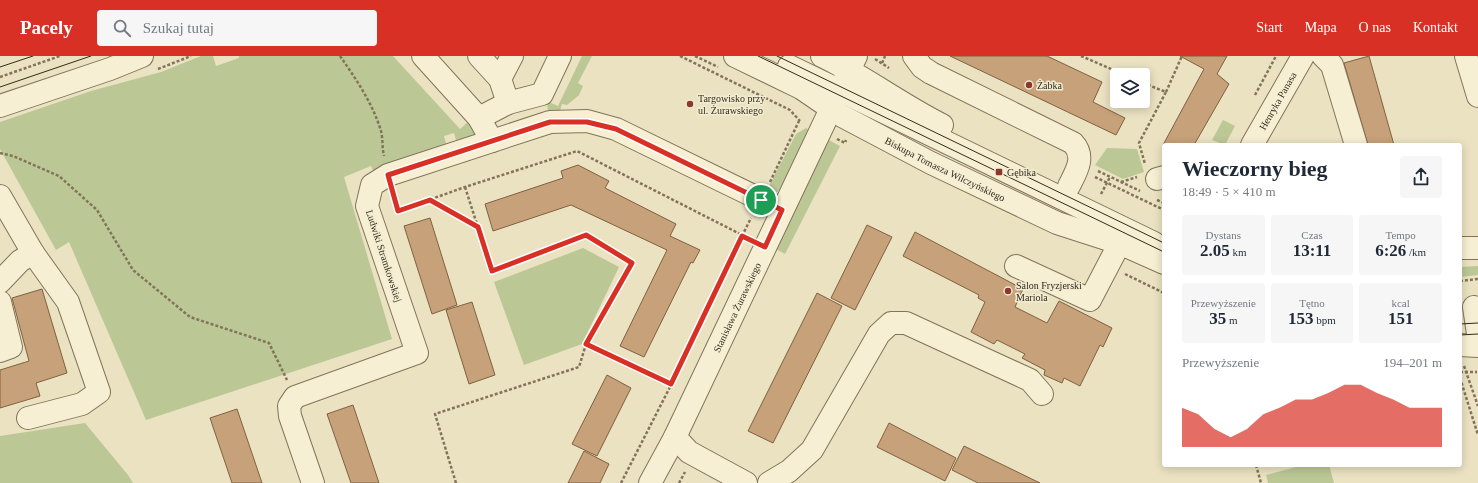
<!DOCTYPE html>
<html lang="pl">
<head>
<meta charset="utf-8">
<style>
	body { margin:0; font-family:Georgia,serif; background:#f6f6f7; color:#1f2937; height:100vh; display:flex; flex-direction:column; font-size:15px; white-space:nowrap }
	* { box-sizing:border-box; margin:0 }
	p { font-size:13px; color:#747a83 }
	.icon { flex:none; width:22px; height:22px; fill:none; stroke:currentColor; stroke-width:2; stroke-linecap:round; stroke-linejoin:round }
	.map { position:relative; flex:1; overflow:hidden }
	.drawer { position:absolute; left:1162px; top:87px; width:300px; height:324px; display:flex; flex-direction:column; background:#fff; border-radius:4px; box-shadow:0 2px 10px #0003 }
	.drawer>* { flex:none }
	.fabs { position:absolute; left:1110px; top:12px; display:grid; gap:8px }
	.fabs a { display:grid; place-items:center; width:40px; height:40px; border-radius:4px; background:#fff; box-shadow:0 2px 10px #0003; font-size:20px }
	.pin { position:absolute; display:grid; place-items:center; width:34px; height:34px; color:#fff; margin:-17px; border:2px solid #fff; border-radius:50%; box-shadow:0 1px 4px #0007 }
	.round { display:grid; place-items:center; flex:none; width:42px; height:42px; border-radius:4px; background:#f6f6f7 }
	.headline { display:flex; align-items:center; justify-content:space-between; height:68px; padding:0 20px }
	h1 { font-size:22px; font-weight:600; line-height:30px }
	.stats { display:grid; grid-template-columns:repeat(3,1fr); gap:6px; height:68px; padding:4px 20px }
	.stats div { display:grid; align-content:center; border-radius:4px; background:#f6f6f7; text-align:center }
	.stats b { font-size:17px; font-weight:600 }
	.stats small { font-size:11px; font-weight:400 }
	.stats p { font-size:11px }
	.chart { height:112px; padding:8px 20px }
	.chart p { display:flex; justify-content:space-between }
	.chart svg { width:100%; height:72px; margin-top:4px; fill:#d93025; opacity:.7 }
	header { display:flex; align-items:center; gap:24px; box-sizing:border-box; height:56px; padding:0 20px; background:#d93025; color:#fff }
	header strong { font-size:19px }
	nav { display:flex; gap:22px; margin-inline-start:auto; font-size:14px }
	.search { width:280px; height:36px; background:#f6f6f7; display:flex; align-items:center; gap:10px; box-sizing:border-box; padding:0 14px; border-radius:4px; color:#747a83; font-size:15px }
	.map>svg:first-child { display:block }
	.green { fill:#bcc796 }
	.building { fill:#c6a179; stroke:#806141 }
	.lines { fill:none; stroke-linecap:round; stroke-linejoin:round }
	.minor-casing { stroke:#82745a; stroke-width:24 }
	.path { stroke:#82745a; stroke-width:2.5; stroke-dasharray:3 2; stroke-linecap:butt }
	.minor { stroke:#f6efd3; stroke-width:22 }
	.tram { stroke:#332a1d; stroke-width:1 }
	.route-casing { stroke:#fff; stroke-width:8 }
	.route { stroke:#d93025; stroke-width:5 }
	.poi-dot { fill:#8d372e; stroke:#f2ecd0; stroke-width:1.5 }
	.labels { text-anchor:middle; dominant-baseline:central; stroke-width:3; stroke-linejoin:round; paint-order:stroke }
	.poi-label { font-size:10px; fill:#332a1d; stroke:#f2ecd0; text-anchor:start }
	.street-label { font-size:10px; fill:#332a1d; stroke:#f2ecd0 }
</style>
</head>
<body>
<header>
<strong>Pacely</strong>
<div class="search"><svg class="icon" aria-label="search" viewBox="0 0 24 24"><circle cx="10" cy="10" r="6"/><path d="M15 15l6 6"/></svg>Szukaj tutaj</div>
<nav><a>Start</a><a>Mapa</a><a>O nas</a><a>Kontakt</a></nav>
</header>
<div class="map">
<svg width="1478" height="427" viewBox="0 0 1478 427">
	<rect width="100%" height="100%" fill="#eae2c1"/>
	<g class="green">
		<path d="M201,0h12l3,10 23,-8v-2h154l67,73 10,-9 7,9v8l-19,10 -4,-14 -10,3 4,14 -74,23 -3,-7 -27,11 48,162 -246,81 -77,-178 -13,8 -56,-101v-27l91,-31 70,-19z"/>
		<path d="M582,0h10l-14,27 5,3 -4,9 -12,10 -5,-1 -3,10 -11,-2 -1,-11 11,5z"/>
		<path d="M1223,64l12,6 -10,19 -13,-5z"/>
		<path d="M806,72l3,2 -27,57 -5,5h-11l30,-58z"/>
		<path d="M827,83l13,7 -55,108 -13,-7z"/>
		<path d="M1107,92l30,1 7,23 -21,7 -28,-14z"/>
		<path d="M583,192l36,19 -37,77 -58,21 -30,-83z"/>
		<path d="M1478,210v9l-18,2v-10z"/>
		<path d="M85,367l43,52 5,8h-133v-47z"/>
		<path d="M1304,409h25l5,18h-66l-2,-8z"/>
	</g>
	<g class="building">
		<path d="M950,0h97l55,26 -9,20 32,16 -9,17z"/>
		<path d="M1180,0h47l-10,18 12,10 -35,61h-31l41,-76z"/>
		<path d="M1369,0l25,89h-26l-24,-82z"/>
		<path d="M578,109l31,16 -4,7 71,36 -6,12 30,14 -7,13 -2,-1 -47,95 -24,-11 47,-96 -96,-45 -78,26 -8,-27 78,-26 -2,-7z"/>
		<path d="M430,162l27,87 -25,9 -28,-88z"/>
		<path d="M867,169l25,12 -37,73 -24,-12z"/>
		<path d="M915,176l108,57 -8,18 32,16 12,-22 53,27 -9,19 -3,-2 -20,41 -16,-8 -2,5 -18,-8 1,-5 -23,-12 3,-4 -28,-14 -3,4 -23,-12 14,-30 -7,-4 1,-3 -76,-39z"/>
		<path d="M42,233l25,84 -31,10 4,13 -40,12v-38l29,-9 -17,-63z"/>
		<path d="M817,237l25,13 -69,137 -25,-12z"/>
		<path d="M472,246l23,73 -26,9 -23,-74z"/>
		<path d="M607,319l24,13 -34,68 -25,-12z"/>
		<path d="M353,349l26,78h-28l-24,-69z"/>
		<path d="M237,353l25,74h-30l-22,-65z"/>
		<path d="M889,367l67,35 -11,23 -68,-34z"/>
		<path d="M964,390l76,37h-62l-26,-13z"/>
		<path d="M584,395l25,13 -9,19h-32z"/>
	</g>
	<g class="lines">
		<g class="minor-casing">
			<g id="minor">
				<path d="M423,0l56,62 13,23"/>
				<path d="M479,0l21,23 8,24"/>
				<path id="s1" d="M735,0l66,32 41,28 89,47 126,60 62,20 45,20"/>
				<path d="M822,0c42,20 78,48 120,69"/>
				<path d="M914,0l8,11 9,6 142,70c13,14 3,29 -4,43"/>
				<path d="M1323,0l9,9 24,80"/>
				<path d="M1466,0l12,40"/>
				<path d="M789,10l365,177"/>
				<path d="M500,23l12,-23"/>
				<path d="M0,50l110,-37 32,-13"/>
				<path d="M479,62l29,-15 34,-9 18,-38"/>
				<path id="s2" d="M1252,89l51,-89"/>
				<path d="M1157,123l7,-2"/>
				<path d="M0,140l33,57 35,49 31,90 -17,12 -54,14"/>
				<path d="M1460,192h18"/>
				<path d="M1016,210l74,34 36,-69"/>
				<path d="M0,226l20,-21 13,-8"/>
				<path d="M0,246l11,45 -11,4"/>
				<path d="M1474,251l4,27"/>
				<path d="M1460,289l18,1"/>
				<path d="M675,381l14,15 57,31"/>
				<path d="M313,427l-23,-67 -1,-10 6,-9 122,-44 -50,-147 5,-21 16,-10 162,-53 37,-1 29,8 166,81"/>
				<path id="s3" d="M650,427l25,-46 181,-381"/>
				<path d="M769,427l20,-12 23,-21 67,-116 12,-11h15l124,57 12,14"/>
			</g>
		</g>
		<g class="path">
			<path d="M340,0c16,23 33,48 41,75 2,8 1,17 3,25"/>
			<path d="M680,0l110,54 10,11"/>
			<path d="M695,0l23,11"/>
			<path d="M1081,0l44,19"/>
			<path d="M875,3l14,9"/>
			<path d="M882,7l3,-7"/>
			<path d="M158,13l33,-13"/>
			<path d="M0,21l60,-21"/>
			<path d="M1143,27l23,9 -27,51 6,21"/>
			<path d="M1166,36l16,-36"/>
			<path d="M1255,39l21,-39"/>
			<path d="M837,83l8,4 1,-3"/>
			<path d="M0,97l13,3 46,20 38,34 36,60 57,47 79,26 18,37"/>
			<path d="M1098,115l42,20"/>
			<path d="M1095,121l69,33"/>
			<path d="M770,126l29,-61"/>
			<path d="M1121,126l16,-5"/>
			<path d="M465,131l27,84 94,-36 46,28 -46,81"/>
			<path d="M1101,138l9,-17"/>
			<path d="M394,140l4,15 67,-24 112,-36 171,87"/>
			<path d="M430,144l48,27"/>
			<path d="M1157,144l7,3"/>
			<path d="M1125,218l39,19"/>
			<path d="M1460,225l18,-2"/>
			<path d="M1464,310l14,40"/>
			<path d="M1460,316h17"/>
			<path d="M1460,322l18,57"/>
			<path d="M1256,409l5,18"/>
			<path d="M456,427l-21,-69 144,-47 7,-23 85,40"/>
			<path d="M621,427l49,-96 30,-67 51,-102"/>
			<path d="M679,427l6,-11"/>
		</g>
		<use href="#minor" class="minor"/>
		<g class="tram">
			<path d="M758,0l406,196"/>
			<path d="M777,0l387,187"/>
			<path d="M0,11l33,-11"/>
			<path d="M0,31l91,-31"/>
			<path d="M1460,268l18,-1"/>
			<path d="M1460,279l18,-1"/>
		</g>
	</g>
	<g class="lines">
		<g class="route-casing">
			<path id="route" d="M550,66h37l29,7 166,81 -17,37 -23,-11 -71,148 -85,-40 46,-81 -46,-28 -94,36 -14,-44 -48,-27 -32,11 -10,-36z"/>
		</g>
		<use href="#route" class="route"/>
	</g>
	<g class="poi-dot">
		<circle cx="1029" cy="29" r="4"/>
		<circle cx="690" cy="48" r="4"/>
		<rect x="995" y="112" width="8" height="8" rx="2"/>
		<circle cx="1008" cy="235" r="4"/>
	</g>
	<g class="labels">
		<g class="poi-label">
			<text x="1037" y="29">Żabka</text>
			<text x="698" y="42">Targowisko przy<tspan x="698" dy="12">ul. Żurawskiego</tspan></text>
			<text x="1007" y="116">Gębika</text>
			<text x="1016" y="229">Salon Fryzjerski<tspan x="1016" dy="12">Mariola</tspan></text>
		</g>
		<g class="street-label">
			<text stroke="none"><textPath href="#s2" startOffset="51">Henryka Panasa</textPath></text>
			<text stroke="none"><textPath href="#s1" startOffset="239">Biskupa Tomasza Wilczyńskiego</textPath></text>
			<text transform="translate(384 200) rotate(72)">Ludwiki Stramkowskiej</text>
			<text stroke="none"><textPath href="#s3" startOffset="196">Stanisława Żurawskiego</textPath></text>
		</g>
	</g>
</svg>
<div class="fabs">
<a><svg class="icon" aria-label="layers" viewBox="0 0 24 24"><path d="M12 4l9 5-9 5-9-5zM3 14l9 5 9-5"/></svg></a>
</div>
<div class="pin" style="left:761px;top:144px;background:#1e9e55"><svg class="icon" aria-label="arrive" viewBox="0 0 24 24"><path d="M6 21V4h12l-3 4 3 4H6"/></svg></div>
<section class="drawer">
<div class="headline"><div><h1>Wieczorny bieg</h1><p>18:49 · 5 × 410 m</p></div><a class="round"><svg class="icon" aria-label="share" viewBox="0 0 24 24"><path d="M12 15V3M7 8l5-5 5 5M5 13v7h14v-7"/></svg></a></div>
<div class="stats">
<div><p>Dystans</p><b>2.05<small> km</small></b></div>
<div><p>Czas</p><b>13:11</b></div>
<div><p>Tempo</p><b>6:26<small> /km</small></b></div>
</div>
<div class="stats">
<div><p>Przewyższenie</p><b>35<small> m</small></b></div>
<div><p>Tętno</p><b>153<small> bpm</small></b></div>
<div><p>kcal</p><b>151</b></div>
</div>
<div class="chart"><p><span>Przewyższenie</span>194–201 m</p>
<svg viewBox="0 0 160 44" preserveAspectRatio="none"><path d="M0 44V20L10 24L20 33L30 38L40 33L50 24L60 20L70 15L80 15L90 11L100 6L110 6L120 11L130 15L140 20L150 20L160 20V44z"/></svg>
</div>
</section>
</div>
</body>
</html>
